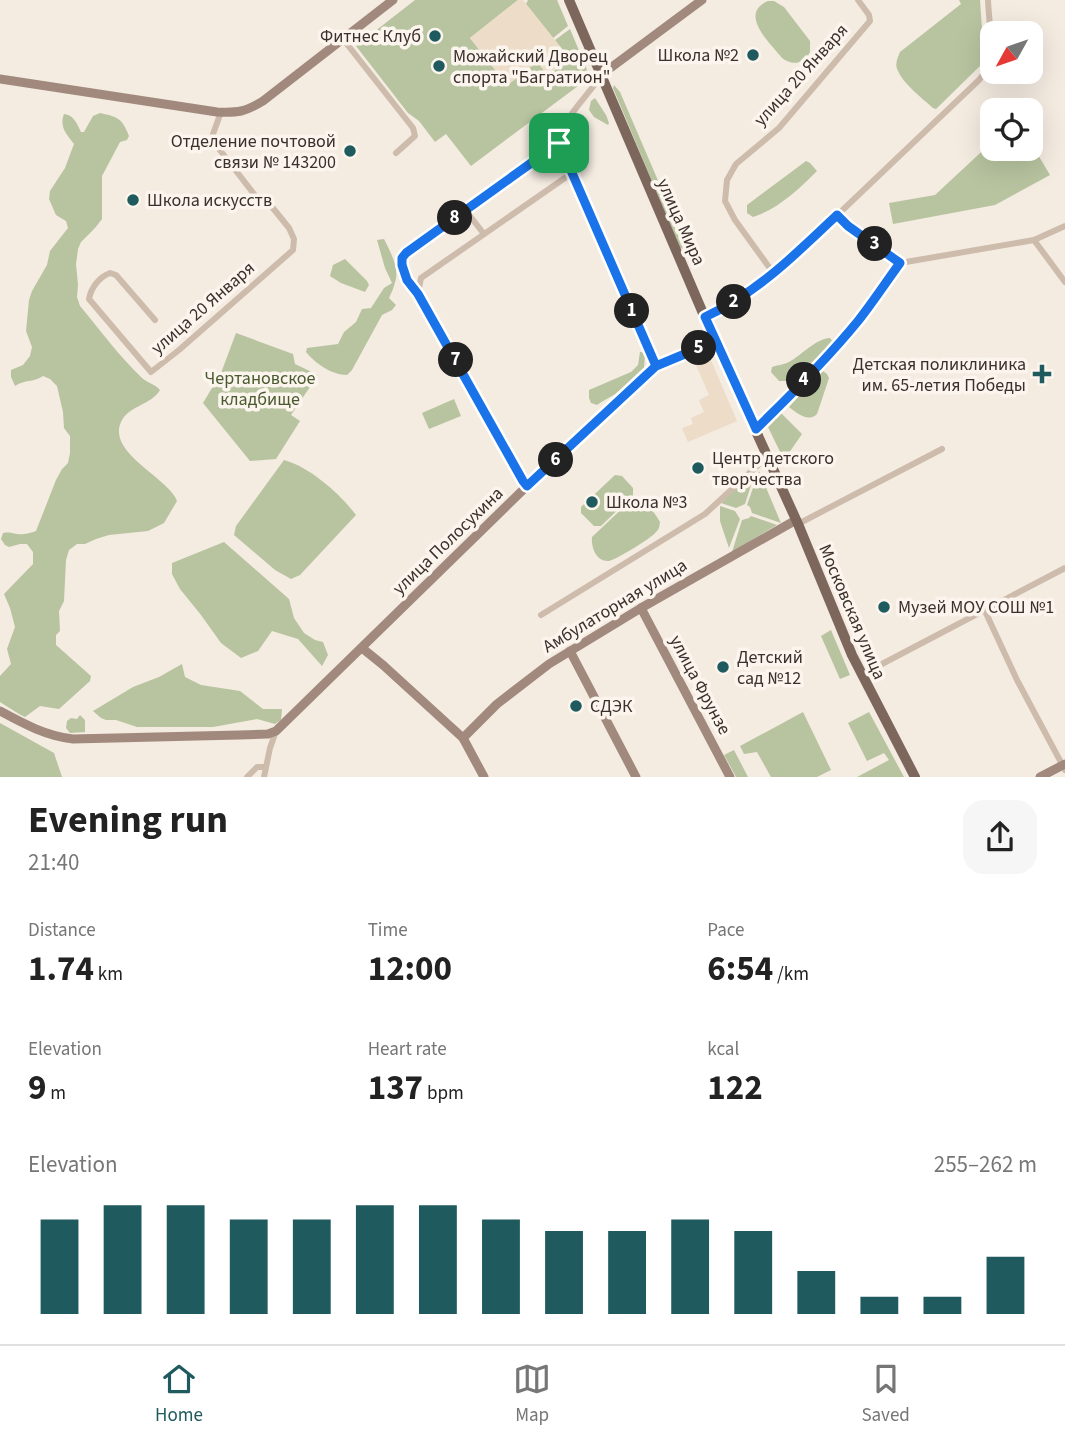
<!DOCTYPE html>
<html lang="en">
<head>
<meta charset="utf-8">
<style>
	body { margin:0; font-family:"Source Sans 3",sans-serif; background:#f6f6f6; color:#222; height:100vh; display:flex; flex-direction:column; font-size:26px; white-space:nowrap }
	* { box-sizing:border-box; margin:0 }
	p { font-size:23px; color:#767676 }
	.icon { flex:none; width:38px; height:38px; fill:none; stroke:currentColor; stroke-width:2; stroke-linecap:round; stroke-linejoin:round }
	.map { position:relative; height:777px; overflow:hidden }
	.drawer { display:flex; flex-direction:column; background:#fff; flex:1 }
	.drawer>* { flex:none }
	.needle { width:46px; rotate:230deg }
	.fabs { position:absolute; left:980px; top:21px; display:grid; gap:14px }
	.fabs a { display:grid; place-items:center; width:63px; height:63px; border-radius:14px; background:#fff; box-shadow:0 7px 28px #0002; font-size:35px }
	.pin { position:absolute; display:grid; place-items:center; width:60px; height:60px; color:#fff; margin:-30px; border-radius:14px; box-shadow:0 4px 10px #0006 }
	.km { position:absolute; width:35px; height:35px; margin:-18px; border-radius:50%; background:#222; color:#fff; font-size:19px; line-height:35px; text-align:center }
	.round { display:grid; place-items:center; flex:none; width:74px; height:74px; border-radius:21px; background:#f6f6f6 }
	.overview { display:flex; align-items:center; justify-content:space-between; height:119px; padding:0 28px }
	h1 { font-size:38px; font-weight:700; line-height:52px }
	.figures { display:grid; grid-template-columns:repeat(3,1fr); gap:10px; height:119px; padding:7px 28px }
	.figures div { display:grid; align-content:center }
	.figures b { font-size:35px; font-weight:700 }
	.figures small { font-size:19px; font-weight:400 }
	.figures p { font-size:19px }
	.chart { height:196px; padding:14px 28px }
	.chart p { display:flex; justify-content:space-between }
	.chart svg { width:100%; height:126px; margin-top:7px; stroke:#1f5a5e; stroke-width:6 }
	.tab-bar { display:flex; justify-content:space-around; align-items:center; height:98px; border-top:2px solid #e0e0e0; background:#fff; font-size:19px; color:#767676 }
	.tab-bar a { display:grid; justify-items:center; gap:4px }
	.tab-bar .on { color:#1f5a5e }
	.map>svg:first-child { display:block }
	.green { fill:#b8c4a0 }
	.plaza { fill:#ecdcc8 }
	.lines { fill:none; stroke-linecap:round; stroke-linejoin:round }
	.street { stroke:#cdbbac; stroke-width:6 }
	.secondary { stroke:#a18a7d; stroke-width:9 }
	.primary { stroke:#7d675c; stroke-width:10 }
	.route-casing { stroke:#fff; stroke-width:14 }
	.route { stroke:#1a73e8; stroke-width:9 }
	.poi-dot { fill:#1f5a5e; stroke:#fbf5ee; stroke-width:2.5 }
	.labels { text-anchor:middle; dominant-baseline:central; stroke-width:7; stroke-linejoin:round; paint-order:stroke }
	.poi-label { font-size:18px; fill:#3b302b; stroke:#fbf5ee; text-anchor:start }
	.street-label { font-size:18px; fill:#3b302b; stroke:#fbf5ee }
	.park-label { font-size:18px; fill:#4a5a2e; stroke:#fbf5ee }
</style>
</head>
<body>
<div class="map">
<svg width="1065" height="777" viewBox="0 0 1065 777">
	<rect width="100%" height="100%" fill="#f4ebe1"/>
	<g class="green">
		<path d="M415,0h103l-48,38 37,47 30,-23 33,-3 -15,-19 15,-11 20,48 -119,89 -25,-32 -11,8 -16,-21 -11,-8 -52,-67z"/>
		<path d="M528,0h29l11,26 -15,12 -27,-34z"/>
		<path d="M959,0h21l4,59 -2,5 -46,45 -3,-1c-12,-11 -30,-24 -36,-39 -2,-6 1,-12 3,-17l61,-48z"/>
		<path d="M768,1h6l10,6 26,34v11c-6,12 -18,14 -28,6 -12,-15 -44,-44 -14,-57z"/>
		<path d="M614,85l6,7 64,149 1,6 -1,2 -4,-1 -67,-160z"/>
		<path d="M595,98l11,17 3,8 -1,2 -14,-8 -5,-7 2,-9z"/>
		<path d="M100,113c18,4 22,5 29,23l-2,4 -7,2 -18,34v43l-7,9 -14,14 -3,7 -2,15 2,21 -1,12 3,9c20,24 39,50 62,72 6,5 13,6 18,12 -9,15 -29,15 -38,30 -18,32 47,58 55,81l-13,22 -16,8 -39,4 -13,4 -11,5h-8l-8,6 -3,10 -2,41 -5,10 1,20 -4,4v10l35,31 -1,5 -31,28 -19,-3 -15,11 -6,-3 -19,-12v-26l11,-12 -4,-15 8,-22 -5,-19 -6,-14 29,-30v-12l-6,-8h-7l-11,3 -4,-2 -4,-6 2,-6c6,-1 8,0 14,1 7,1 13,-1 19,-3l20,-51 6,-11 6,-6 2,-10v-17l-6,-8 -1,-16 -6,-26 -7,-7 -7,-3c-11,7 -17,3 -28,10l-4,-9v-7l12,-5 7,-9 2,-9 -6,-16 3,-31 3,-9 15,-26 3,-14 18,-23 -2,-7 -10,-6 -7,-16 1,-8 15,-23 9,-24c-7,-9 -15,-17 -10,-30 10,1 13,10 17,18h3l9,-16z"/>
		<path d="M992,142v7h39v-6l19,32 -55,30 -102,19 -4,-21 46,-8z"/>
		<path d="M806,161l4,2 7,8c-18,18 -39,38 -64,46l-6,-4v-8z"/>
		<path d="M384,239c6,12 16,30 11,43 -1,6 -4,11 -6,16l7,7 -4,5 -10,5 -30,55 -5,5c-15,0 -31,-11 -41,-23l1,-4 31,-4 6,-12 12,-10 6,-13 9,-1 13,-20 8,-5 -7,-15 -8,-28z"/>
		<path d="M345,259l22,22 2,4 -4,7 -24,-9 -11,-7 3,-11z"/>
		<path d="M236,333l57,21 2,10 23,11 -27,40 9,6 -24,38 -26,2 -47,-58 18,-30z"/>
		<path d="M830,338l3,4 -33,32 -10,7h-11l-8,-9 1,-5c6,-2 11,-2 17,-5 13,-7 26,-23 41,-24z"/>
		<path d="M640,352h2l3,3 -1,13c-7,5 -9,12 -16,17 -9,8 -21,13 -31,20l-6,-2 -2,-5v-8l42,-18 7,-7z"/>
		<path d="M823,371l4,3 2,4 -12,36c-9,9 -20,-1 -28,-7l31,-35z"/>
		<path d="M454,399l7,17 -32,13 -7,-16z"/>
		<path d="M781,413l21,21 -18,26 -16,-33z"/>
		<path d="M284,460c26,7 56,34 72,55l-56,60 -9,4 -16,-9 -41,-35 2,-9z"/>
		<path d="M756,470l-11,34 -9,4 -15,-5z"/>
		<path d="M759,471l22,52 -29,-10 -2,-6 -3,-2z"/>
		<path d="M615,475l7,1 11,12v7l-32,31h-7l-13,-13v-6z"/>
		<path d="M634,500c13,1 20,12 26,22 -1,5 0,6 -4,10 -4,6 -41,28 -47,29 -13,1 -18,-14 -17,-24l36,-34z"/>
		<path d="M720,506l15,5 5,8 -11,29 -9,-27z"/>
		<path d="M751,516l26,9 -45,27 10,-32 7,-2z"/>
		<path d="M224,542l65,57 5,19 10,15 11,7 8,2 5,13 -6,11 -24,-27 -26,-8 -14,20 -17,7 -20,-15 -20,-28 -21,-26 -8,-15v-11z"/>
		<path d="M831,630l19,45 -10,4 -19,-43z"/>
		<path d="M182,664l3,13 16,8 39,6 23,18h19l-1,11 -6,4 -18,-5 -44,8h-76l-21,-7h-10l-5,-2 -8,-7 40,-24 26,-10z"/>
		<path d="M803,712l28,58 -14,7h-46l-14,-25 -13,2 -4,-8z"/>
		<path d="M869,712l35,65h-47l32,-17 -5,-7 -17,8 -19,-38z"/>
		<path d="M80,715l5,5v12l-15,1 -4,-5 1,-7 4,-3 6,1z"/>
		<path d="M0,723l54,30 8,24h-62z"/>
		<path d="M734,750l14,27h-12l-12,-22z"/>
	</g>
	<g class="plaza">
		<path d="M518,0h5l47,59 -22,17 -11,-14 -29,23 -38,-47z"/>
		<path d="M707,351l30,70 -49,21 -6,-14 11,-4 -2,-6 13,-6 -5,-12 10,-5 -16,-37z"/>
	</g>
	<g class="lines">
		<g class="street">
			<path d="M343,39l70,89 2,8 -19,17"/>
			<path d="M601,75c-13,22 -38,41 -42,68l97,223"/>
			<path d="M466,211l18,23"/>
			<path d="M837,215l11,11 52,37"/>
			<path d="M1034,240l31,42"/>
			<path d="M774,274l-39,-54 -10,-19 2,-21 9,-16 43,-36 91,-107 -1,-6 -11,-15"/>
			<path d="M418,294c-10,-9 -22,-29 -12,-41l153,-110"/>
			<path d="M705,318l33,-18 48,-36 193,-184c18,-21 10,-54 9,-80"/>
			<path d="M155,320l-39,-45 -6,-2c-11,4 -19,15 -21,26l62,73 28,-22 114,-100 1,-11 -5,-11 -21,-26 -11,-4 -41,-53 -3,-11 8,-22"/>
			<path d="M756,429c35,-35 71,-70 102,-108 15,-19 28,-39 42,-58l134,-23 31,-14"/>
			<path d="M527,486l-42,-70 -13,-29 -53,-90v-9l2,-10 151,-105"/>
			<path d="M798,524l144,-75"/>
			<path d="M985,611l32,69 48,90"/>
			<path d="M541,615l164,-101 63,-58"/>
			<path d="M861,675l204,-107"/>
			<path d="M247,777l10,-10h8"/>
			<path d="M264,777l6,-29 6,-17"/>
		</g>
		<g class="secondary">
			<path d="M601,75l101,-75"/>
			<path d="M0,79l217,33c21,1 28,0 46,-11l130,-101"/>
			<path d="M641,608l89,169"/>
			<path d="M362,648l21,17 80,73 21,39"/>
			<path d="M570,651l66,126"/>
			<path d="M0,711c24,13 46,25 73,28l166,-4 29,-1 8,-3 251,-245 129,-120 60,-25"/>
			<path d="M463,738l34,-34 52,-40 92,-56 155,-88"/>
			<path d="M1040,777l25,-13"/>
		</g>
		<path class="primary" d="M569,0l142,332 87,192 54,131 63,122"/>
	</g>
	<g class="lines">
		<g class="route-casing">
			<path id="route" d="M559,143l97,223 60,-25 -11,-24c52,-24 91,-63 132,-102l11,11 52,37c-14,19 -27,39 -42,58 -31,38 -67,74 -102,108l-40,-88 -60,25 -129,120 -4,-5 -105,-187 -11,-14 -5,-15v-7l4,-5 153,-110"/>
		</g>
		<use href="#route" class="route"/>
	</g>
	<g class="poi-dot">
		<circle cx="435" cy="36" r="7"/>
		<circle cx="753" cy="55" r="7"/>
		<circle cx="439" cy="66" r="7"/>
		<circle cx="350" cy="151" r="7"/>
		<circle cx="133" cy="200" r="7"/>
		<path d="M1038.5 363.5h7v7h7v7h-7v7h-7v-7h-7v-7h7z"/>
		<circle cx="698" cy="468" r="7"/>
		<circle cx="592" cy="502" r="7"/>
		<circle cx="884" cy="607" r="7"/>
		<circle cx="723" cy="667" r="7"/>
		<circle cx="576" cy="706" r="7"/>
	</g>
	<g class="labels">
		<g class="poi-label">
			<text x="421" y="36" text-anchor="end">Фитнес Клуб</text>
			<text x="739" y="55" text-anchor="end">Школа №2</text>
			<text x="453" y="56">Можайский Дворец<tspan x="453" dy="21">спорта "Багратион"</tspan></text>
			<text x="336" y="141" text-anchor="end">Отделение почтовой<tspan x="336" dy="21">связи № 143200</tspan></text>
			<text x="147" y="200">Школа искусств</text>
			<text x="1026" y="364" text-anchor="end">Детская поликлиника<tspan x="1026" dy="21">им. 65-летия Победы</tspan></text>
			<text x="712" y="458">Центр детского<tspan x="712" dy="21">творчества</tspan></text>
			<text x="606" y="502">Школа №3</text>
			<text x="898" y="607">Музей МОУ СОШ №1</text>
			<text x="737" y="657">Детский<tspan x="737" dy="21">сад №12</tspan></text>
			<text x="590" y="706">СДЭК</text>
		</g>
		<g class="street-label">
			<text transform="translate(801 75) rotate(-48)">улица 20 Января</text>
			<text transform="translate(681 222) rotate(66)">улица Мира</text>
			<text transform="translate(203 308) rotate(-41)">улица 20 Января</text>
			<text transform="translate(448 541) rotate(-44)">улица Полосухина</text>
			<text transform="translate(615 606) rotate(-31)">Амбулаторная улица</text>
			<text transform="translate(852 612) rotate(67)">Московская улица</text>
			<text transform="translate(700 685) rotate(62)">улица Фрунзе</text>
		</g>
		<g class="park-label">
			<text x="260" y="378">Чертановское<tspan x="260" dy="21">кладбище</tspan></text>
		</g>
	</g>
</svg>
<div class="fabs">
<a><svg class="needle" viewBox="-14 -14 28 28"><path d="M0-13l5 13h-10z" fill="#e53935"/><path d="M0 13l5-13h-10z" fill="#767676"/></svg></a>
<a><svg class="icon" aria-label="locate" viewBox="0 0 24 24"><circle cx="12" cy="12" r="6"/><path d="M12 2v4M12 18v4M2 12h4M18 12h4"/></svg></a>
</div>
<div class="pin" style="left:559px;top:143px;background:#1e9e55"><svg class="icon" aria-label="arrive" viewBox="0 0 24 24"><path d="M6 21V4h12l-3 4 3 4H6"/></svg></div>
<b class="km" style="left:632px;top:311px">1</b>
<b class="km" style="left:734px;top:302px">2</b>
<b class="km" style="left:875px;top:244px">3</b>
<b class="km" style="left:804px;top:380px">4</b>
<b class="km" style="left:699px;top:348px">5</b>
<b class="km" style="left:556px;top:460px">6</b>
<b class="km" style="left:456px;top:360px">7</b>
<b class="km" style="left:455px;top:218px">8</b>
</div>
<section class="drawer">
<div class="overview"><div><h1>Evening run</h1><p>21:40</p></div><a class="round"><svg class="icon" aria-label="share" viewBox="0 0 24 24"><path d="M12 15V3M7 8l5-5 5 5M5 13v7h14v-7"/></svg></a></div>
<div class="figures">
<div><p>Distance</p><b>1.74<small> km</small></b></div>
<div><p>Time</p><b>12:00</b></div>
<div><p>Pace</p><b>6:54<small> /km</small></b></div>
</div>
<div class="figures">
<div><p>Elevation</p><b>9<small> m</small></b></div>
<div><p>Heart rate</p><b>137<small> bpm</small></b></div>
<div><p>kcal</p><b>122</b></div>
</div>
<div class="chart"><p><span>Elevation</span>255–262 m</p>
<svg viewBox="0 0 160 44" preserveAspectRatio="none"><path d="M5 44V11M15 44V6M25 44V6M35 44V11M45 44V11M55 44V6M65 44V6M75 44V11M85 44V15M95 44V15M105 44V11M115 44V15M125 44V29M135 44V38M145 44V38M155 44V24"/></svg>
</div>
</section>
<nav class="tab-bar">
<a class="on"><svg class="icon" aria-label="home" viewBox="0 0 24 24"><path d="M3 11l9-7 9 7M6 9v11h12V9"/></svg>Home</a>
<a><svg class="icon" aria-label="map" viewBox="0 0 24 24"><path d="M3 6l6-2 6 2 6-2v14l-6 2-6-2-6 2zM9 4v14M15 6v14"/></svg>Map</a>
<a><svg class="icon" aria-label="saved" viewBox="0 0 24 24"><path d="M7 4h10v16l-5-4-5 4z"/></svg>Saved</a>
</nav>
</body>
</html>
